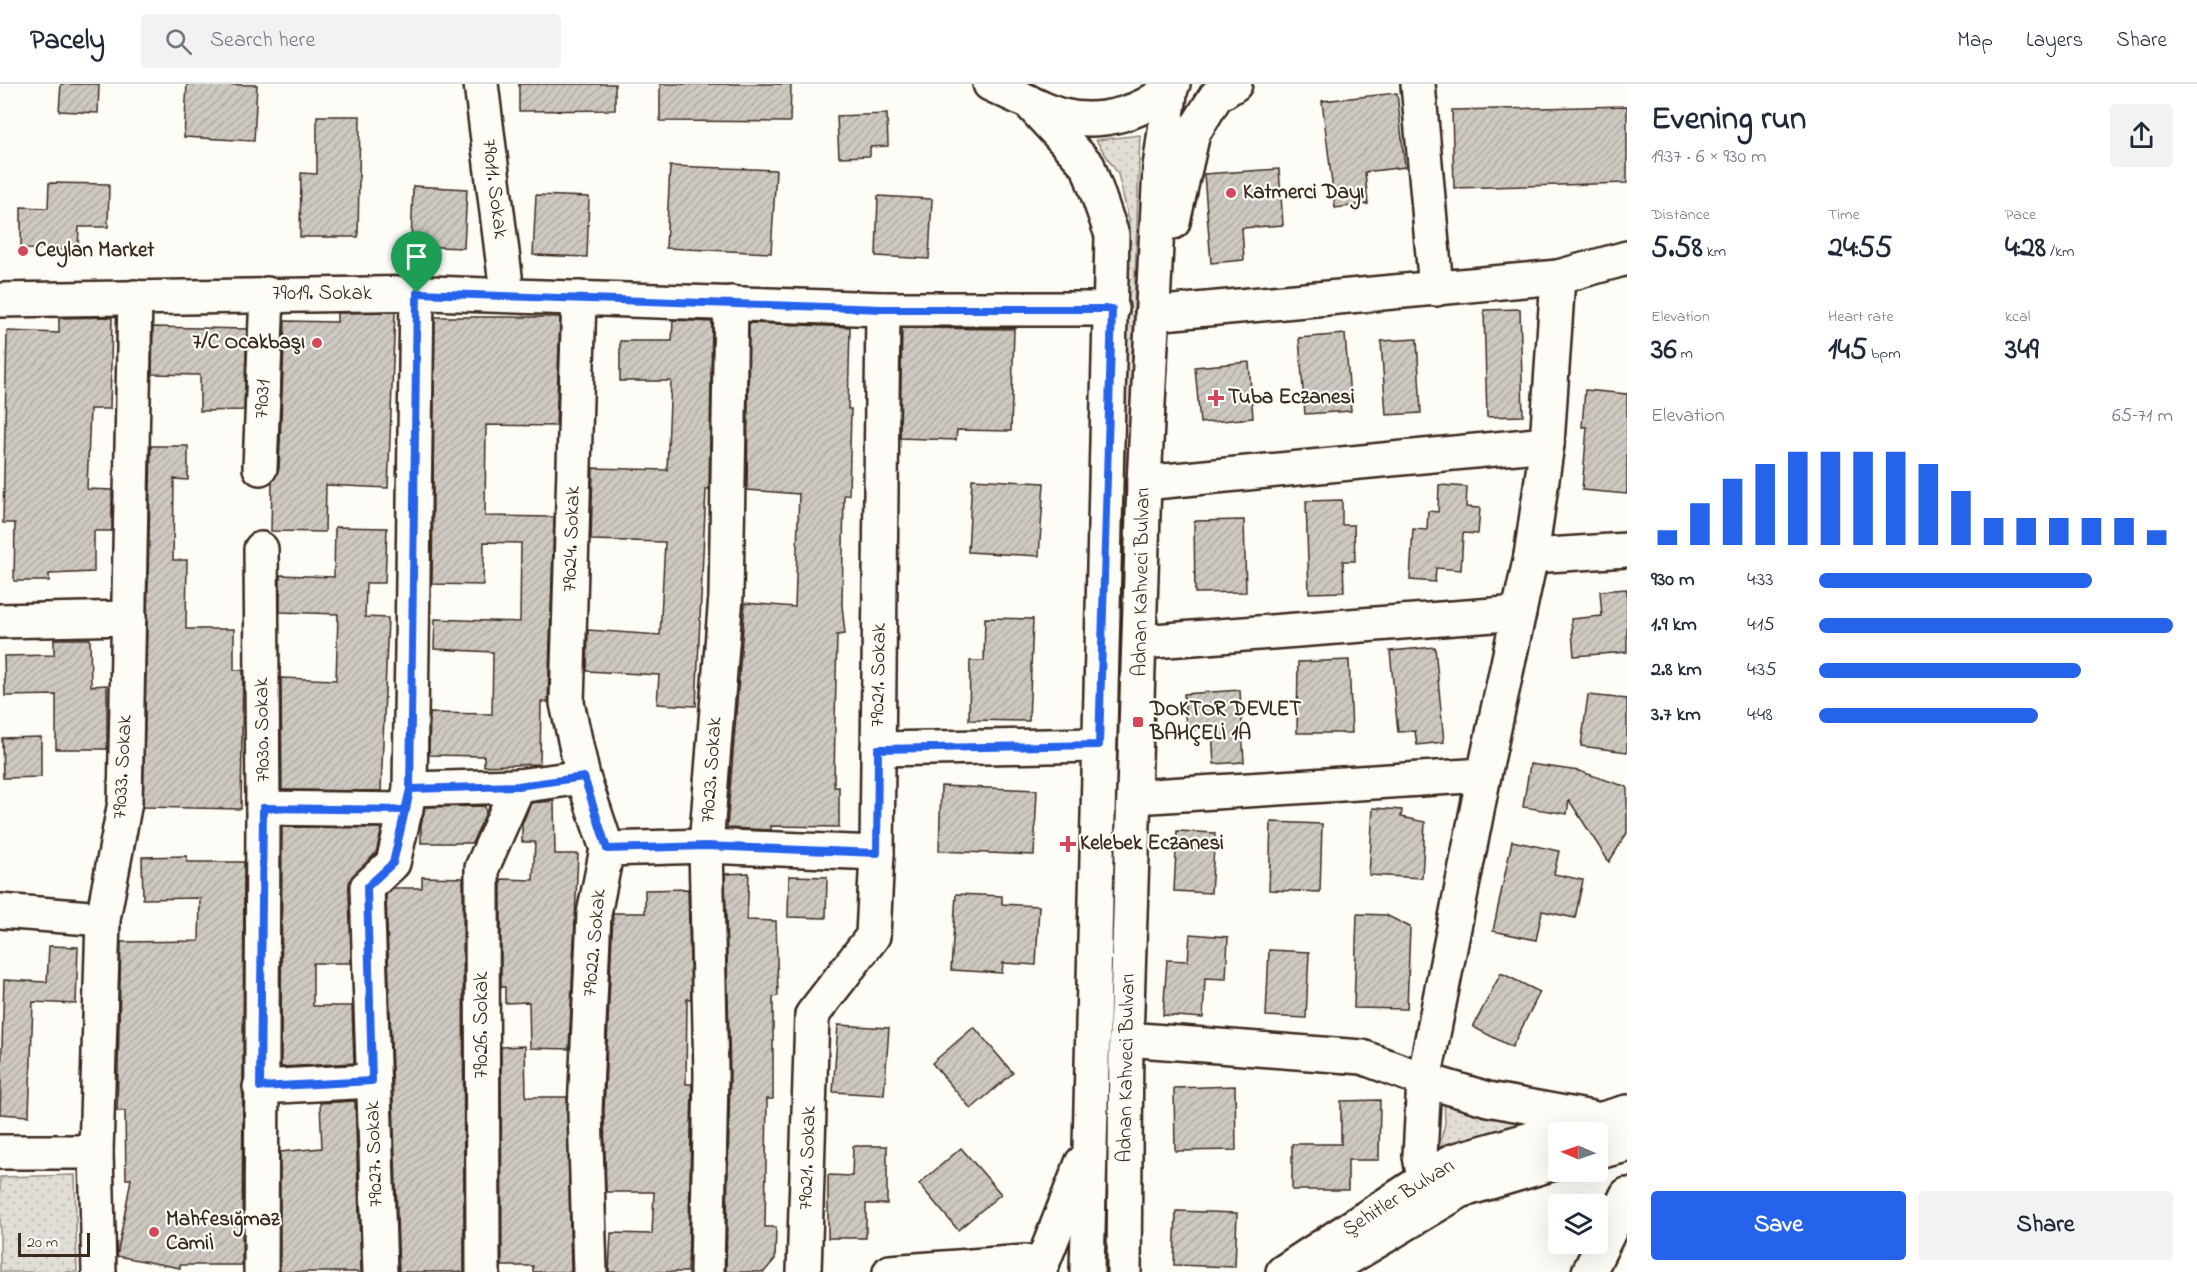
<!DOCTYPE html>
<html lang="en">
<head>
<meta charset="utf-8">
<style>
	body { margin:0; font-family:"Indie Flower",sans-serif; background:#f2f2f3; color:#1f2937; height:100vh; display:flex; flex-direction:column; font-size:22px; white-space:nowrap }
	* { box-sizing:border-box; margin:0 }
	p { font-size:20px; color:#747a83 }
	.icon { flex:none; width:33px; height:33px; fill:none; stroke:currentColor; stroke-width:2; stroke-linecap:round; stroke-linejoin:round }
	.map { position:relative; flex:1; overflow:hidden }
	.side { display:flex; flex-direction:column; background:#fff; width:570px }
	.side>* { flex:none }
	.needle { width:39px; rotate:272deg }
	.fabs { position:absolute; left:1548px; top:1038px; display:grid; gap:12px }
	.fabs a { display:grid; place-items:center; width:60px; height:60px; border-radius:6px; background:#fff; box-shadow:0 6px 24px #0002; font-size:30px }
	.scale { position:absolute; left:18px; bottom:15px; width:72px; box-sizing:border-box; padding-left:6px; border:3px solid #3b2a1e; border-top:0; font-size:16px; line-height:21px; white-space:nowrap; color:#3b2a1e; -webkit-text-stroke:4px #fdfcf7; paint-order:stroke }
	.pin { position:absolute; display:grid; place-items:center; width:51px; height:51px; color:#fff; margin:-62px -26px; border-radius:50% 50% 50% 0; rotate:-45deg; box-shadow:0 0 6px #0007 }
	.pin .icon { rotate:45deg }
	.round { display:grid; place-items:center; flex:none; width:63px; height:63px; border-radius:6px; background:#f2f2f3 }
	.headline { display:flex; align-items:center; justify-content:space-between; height:102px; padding:0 24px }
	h1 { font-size:33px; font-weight:800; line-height:45px }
	.figures { display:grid; grid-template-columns:repeat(3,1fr); gap:9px; height:102px; padding:6px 24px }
	.figures div { display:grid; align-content:center }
	.figures b { font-size:30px; font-weight:800 }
	.figures small { font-size:16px; font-weight:400 }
	.figures p { font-size:16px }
	.chart { height:168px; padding:12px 24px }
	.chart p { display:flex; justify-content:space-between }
	.chart svg { width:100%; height:108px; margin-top:6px; stroke:#2563eb; stroke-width:6 }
	.primary-button { display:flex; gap:12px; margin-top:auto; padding:12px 24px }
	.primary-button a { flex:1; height:69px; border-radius:6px; background:#2563eb; color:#fff; font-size:24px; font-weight:800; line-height:69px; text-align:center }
	.primary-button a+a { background:#f2f2f3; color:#1f2937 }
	ul { padding:0 24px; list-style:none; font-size:20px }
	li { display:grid; grid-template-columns:96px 72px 1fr; align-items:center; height:45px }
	li i { height:15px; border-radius:8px; background:#2563eb }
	header { display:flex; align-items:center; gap:36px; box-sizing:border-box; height:84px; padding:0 30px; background:#fff; border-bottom:2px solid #e0e1e3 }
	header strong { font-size:28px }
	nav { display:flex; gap:33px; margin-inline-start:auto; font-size:21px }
	.search { width:420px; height:54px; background:#f2f2f3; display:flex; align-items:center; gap:15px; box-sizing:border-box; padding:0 21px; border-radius:6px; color:#747a83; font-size:22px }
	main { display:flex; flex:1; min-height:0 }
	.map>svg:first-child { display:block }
	.grass { fill:url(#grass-dots); stroke:#8e847a; stroke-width:1.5 }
	.building { fill:url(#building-hatch); stroke:#3b2a1e; stroke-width:1.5 }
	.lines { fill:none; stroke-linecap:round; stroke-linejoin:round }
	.minor-casing { stroke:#3b2a1e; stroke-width:38 }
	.major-casing { stroke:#3b2a1e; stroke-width:38 }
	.highway-casing { stroke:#3b2a1e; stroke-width:38 }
	.minor { stroke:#fdfcf7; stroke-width:33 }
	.major { stroke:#fdfcf7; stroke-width:33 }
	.highway { stroke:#fdfcf7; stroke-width:33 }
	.route-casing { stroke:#fff; stroke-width:12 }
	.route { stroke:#2563eb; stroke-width:8 }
	.poi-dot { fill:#d1495b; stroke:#fdfcf7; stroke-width:2 }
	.labels { text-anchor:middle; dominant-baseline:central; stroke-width:4.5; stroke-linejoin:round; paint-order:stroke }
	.street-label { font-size:21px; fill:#3b2a1e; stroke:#fdfcf7 }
	.poi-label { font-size:21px; font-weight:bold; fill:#3b2a1e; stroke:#fdfcf7; text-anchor:start }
</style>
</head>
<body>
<header>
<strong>Pacely</strong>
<div class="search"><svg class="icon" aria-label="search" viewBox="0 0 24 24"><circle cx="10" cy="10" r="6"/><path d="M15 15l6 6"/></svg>Search here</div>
<nav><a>Map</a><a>Layers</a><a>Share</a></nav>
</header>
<main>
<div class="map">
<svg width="1627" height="1188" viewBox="0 0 1627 1188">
	<defs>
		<pattern id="grass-dots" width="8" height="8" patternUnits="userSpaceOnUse" patternTransform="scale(1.5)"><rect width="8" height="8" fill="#e1ded7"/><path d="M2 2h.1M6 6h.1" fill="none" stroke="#c2bfb8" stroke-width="1.8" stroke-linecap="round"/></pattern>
		<pattern id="building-hatch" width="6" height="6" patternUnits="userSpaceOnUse" patternTransform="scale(1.5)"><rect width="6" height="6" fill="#cdc8c2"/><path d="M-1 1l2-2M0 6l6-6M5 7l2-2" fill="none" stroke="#b1aca6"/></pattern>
	</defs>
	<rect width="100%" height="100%" fill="#fdfcf7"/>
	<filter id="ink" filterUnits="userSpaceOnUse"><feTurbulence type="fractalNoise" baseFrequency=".0167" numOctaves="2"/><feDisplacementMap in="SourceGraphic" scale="12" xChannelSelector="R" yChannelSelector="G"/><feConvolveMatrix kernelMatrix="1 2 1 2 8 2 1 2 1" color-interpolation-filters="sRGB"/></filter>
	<g filter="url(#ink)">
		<g class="grass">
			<path d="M1140,51l-12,345 -18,792h-9l28,-1052 -11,-46 -22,-34z"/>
			<path d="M1444,1011l93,22 -98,31 6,-25z"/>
			<path d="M75,1091l2,97h-77v-95z"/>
		</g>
		<g class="building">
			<path d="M61,0h38l-1,29 -39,-2z"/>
			<path d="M187,0l70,1 -3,56 -70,-4z"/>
			<path d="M519,0h96v26l-96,1z"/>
			<path d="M660,0h131l-1,38 -130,-1z"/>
			<path d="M1397,9l8,74 -40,5 3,32 -33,4 -13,-107z"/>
			<path d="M1627,22v77l-173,5 -2,-78z"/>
			<path d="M887,30l1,32 -18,1v9l-31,1 -2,-41z"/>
			<path d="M317,32h43l-2,121h-58l1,-64 16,1z"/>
			<path d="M670,82l106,4 -5,83 -105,-5z"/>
			<path d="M1279,85l4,56 -41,3 2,32 -33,3 -7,-89z"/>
			<path d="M49,99l60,1 -1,43h-29l-1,23 -57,-1v-42l27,1z"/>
			<path d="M413,102l54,3 -3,59 -53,-2z"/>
			<path d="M536,111l53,2 -2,60 -54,-2z"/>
			<path d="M878,112l54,3 -3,60 -53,-3z"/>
			<path d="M1520,225l3,107 -36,1 -3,-107z"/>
			<path d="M395,228l-7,176 -62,-3 -1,47 -54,-1 1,-49 7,-13 6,-148 52,1v-9z"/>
			<path d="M112,233l-2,92h-20l-3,80 25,1v41h-18v41l-45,2v7h-35l1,-58h-12l4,-192 52,2v-15z"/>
			<path d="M435,233h125l-4,109 -70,-1 -1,91 69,1 -6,185h-7l-1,62 -56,2v-10l-55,-1 1,-42 62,1 1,-62 -59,-3 1,-30 85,3 1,-79 -37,-1 -1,43 -51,-1z"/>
			<path d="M673,236l39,2 -3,167h-3l-10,217 -39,-2 2,-29 -72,-4 1,-41 72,5 5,-93 -74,-2 2,-72 74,2 4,-89h-51v-40h52z"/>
			<path d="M749,239l101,4 -2,82h3l-2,86h-5l-2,110 3,29 -8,1 -2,86 -1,66h5v40l-68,-1v4l-44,-2 18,-225 50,4 4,-113 -52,-4z"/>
			<path d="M153,243l94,2 -3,81 -44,1v-36l-48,-1z"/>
			<path d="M902,244l112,1 -3,102 -54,-1 -1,10 -56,-2z"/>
			<path d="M1345,250l6,77 -46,3 -6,-76z"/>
			<path d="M1417,255l4,74 -35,2 -5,-74z"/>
			<path d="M1249,278l4,56 -53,5 -5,-56z"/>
			<path d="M1585,306l42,4v100l-45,-4 5,-63h-5z"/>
			<path d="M151,362h37v34l-14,-1 -1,81h14l-1,69h48v41h9l-2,139 -98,-2z"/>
			<path d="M972,395l72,4 -5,73 -71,-4z"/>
			<path d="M1439,401l28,2 -1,20 14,1 -2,26 -15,-1 -2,37 -25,-2 -1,14 -25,-2 3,-51 14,1 1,-19 10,1z"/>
			<path d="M1342,416v25h12l1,36h-12l1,31 -35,1 -3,-92z"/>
			<path d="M1244,436l2,72 -51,1 -1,-72z"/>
			<path d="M335,443l52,1 -2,55h-19l-1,34 23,1 -7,173 -99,-1 -1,-112 55,2 2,-66 -58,-2v-37l54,2z"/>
			<path d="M1627,505v63l-53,4 -3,-37 31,-3 -2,-25z"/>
			<path d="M985,534l48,1 -4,102 -60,-1 1,-59h14z"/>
			<path d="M54,555h36l1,47 16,-1v64h-51v-54l-51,1 -1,-40 50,-1z"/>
			<path d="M1435,563l9,95 -27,3 -2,-14 -17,1 -8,-81z"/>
			<path d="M1349,576l3,73h-55l1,-71z"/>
			<path d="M1240,606l4,72 -30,2 -2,-35 -26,1 -2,-36z"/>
			<path d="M1588,611l39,4v53l-46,-6z"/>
			<path d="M41,653v40l-38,1 -1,-40z"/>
			<path d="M1530,680l49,7 48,16v46l-18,29 -40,-62 -2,14 -44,-7z"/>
			<path d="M941,702l96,4 -3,65 -95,-4z"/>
			<path d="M554,717l1,53h23l-9,195 -39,-1 -1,-46 -24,1v-16h-4v-108l32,1 2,-38h-13v-18l9,-21z"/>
			<path d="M485,722l1,7 -14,30h-51v-18l4,-18z"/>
			<path d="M1373,724l29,2 -1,7 24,5 -3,56 -53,-3z"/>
			<path d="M1271,738l51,2 -2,68 -51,-2z"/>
			<path d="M282,743l100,1 -6,25 -26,27 1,83h-38v43h39l2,57 -73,4z"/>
			<path d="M1177,747l38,2 -4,60 -37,-2z"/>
			<path d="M1512,757l47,10 -5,23 29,6 -8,38 -33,-7 -6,29 -43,-9z"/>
			<path d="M187,772v6h57l-2,403h-62v3l-63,-12 14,-77h-5l-1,-68h-8l4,-169 78,-1 1,-43 -57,1 -1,-42z"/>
			<path d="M749,789l-2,47 29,1 2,75 -5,1v102h-6l-2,128h11l-1,32 -11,13h-38l4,-197 -5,-201z"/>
			<path d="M789,792l38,1 -1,41 -38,-1z"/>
			<path d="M422,793l41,1 1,394h-65l-13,-377 7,-7h29z"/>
			<path d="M688,805l3,110h-4l-1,85h6l-4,188h-79l2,-39 41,1 2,-42h-48l-2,-81 9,-198h32v-23z"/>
			<path d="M956,810l46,2v8l37,2 -3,59 -33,-2 -1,10 -51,-3z"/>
			<path d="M1357,830l29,1 24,12 -3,82 -53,-1z"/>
			<path d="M1190,850l38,3 -2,42 -21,-1 -2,40 -40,-3 4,-55 21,1z"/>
			<path d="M49,862l29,1 -2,57 -43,-2 -4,114 -29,-2 4,-134 43,2z"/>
			<path d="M1269,866l40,2 -3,66 -40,-2z"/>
			<path d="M1501,889l39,19 -28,55 -39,-20z"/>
			<path d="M838,941l51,3 -5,67 -51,-3z"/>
			<path d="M974,943l39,46 -42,36 -39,-46z"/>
			<path d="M525,962l1,51h41l4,175h-38v-6h-31l-1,-219z"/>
			<path d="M1235,1002l1,64 -61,1 -1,-63z"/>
			<path d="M1380,1016l-1,60h-31v30h-56v-46h49v-43z"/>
			<path d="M355,1017l6,171h-81v-120l42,-4 -2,-45z"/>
			<path d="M853,1062h34v58h-21v34h-38v-63l24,1z"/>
			<path d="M961,1064l40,46 -43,36 -39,-46z"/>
			<path d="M1176,1127l61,2 -2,54 -61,-2z"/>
		</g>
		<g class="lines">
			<g class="minor-casing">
				<g id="minor">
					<path d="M481,0l24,192v19"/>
					<path d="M1418,0l18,205"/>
					<path d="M579,214l-12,405 16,74 24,72"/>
					<path d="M0,216l429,-7 454,16h229"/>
					<path d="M1152,230l406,-37 69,-19"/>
					<path d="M260,384l7,-174"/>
					<path d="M1144,399l403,-39"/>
					<path d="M261,465l2,259 -2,464"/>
					<path d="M1531,472l96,-6"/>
					<path d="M0,537l129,-3"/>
					<path d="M1141,558l378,-29"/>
					<path d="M878,665l221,-4"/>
					<path d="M410,705l108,-3 65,-9"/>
					<path d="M1135,713l349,-22"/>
					<path d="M263,724l143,2"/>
					<path d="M0,827l103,8"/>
					<path d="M1126,955l236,18 62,23"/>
					<path d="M260,1003l112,-6"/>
					<path d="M0,1068h96"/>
					<path d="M1424,1095l-4,-23 4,-76 60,-305 47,-219 16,-112 11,-167"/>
					<path d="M99,1188l-3,-120 7,-233 22,-117 10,-505"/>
					<path d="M380,1188l-13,-385 26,-24 17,-74 7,-496"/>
					<path d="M483,1188l-1,-404 36,-82"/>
					<path d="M590,1188l-5,-161 9,-197 13,-65 99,-3 171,7"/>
					<path d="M707,1188l4,-197 -5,-229 20,-250 5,-293"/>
					<path d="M804,1188l8,-257 61,-79 4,-83 6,-544"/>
					<path d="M890,1188l135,-10 16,5"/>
				</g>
			</g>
			<g class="major-casing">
				<g id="major">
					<path d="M990,0l39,18 59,64 24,69 -25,1037"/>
					<path d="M1032,20c10,4 21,10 31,12 37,9 84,-3 110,-32"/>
					<path d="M1173,138l20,-89 23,-37 19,-12"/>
					<path d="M1424,996l64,19 104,19"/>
					<path d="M1598,1068l29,-7"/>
					<path d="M1039,1188l43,-109"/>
					<path d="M1124,1188l2,-233 18,-556 16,-316 11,-80"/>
					<path d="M1283,1188l170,-111 174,-49"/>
					<path d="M1325,1188l135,-81 98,-29"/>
				</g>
			</g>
			<g class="highway-casing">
				<path id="highway" d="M1589,1188l38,-77"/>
			</g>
			<use href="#minor" class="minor"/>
			<use href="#major" class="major"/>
			<use href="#highway" class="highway"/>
		</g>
	</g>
	<g class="lines" filter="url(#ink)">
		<g class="route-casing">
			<path id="route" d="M417,209l-7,496 -17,74 -26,24 5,194 -112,6 3,-279 143,2 4,-21 108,-3 66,-9 23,72 99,-3 171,7 1,-104 221,-4 13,-436h-229l-466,-16"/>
		</g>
		<use href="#route" class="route"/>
	</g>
	<g class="poi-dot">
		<circle cx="1231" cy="109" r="6"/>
		<circle cx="23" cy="167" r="6"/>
		<circle cx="317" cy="259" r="6"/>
		<path d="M1213 305h6v6h6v6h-6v6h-6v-6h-6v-6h6z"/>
		<rect x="1132" y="632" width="12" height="12" rx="3"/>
		<path d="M1065 751h6v6h6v6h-6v6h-6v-6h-6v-6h6z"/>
		<circle cx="154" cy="1148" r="6"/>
	</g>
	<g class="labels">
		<g class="street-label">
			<text transform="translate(494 105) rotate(83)">79011. Sokak</text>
			<text x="322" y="210">79019. Sokak</text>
			<text transform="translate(263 315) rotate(-87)">79031</text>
			<text transform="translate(572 455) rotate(-88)">79024. Sokak</text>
			<text transform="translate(1142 498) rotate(-89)">Adnan Kahveci Bulvarı</text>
			<text transform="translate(879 591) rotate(-89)">79021. Sokak</text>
			<text transform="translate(263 646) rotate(-91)">79030. Sokak</text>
			<text transform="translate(123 683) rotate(-87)">79033. Sokak</text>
			<text transform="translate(712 686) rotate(-86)">79023. Sokak</text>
			<text transform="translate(595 859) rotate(-85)">79022. Sokak</text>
			<text transform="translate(482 941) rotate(-90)">79026. Sokak</text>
			<text transform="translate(1127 984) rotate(-89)">Adnan Kahveci Bulvarı</text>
			<text transform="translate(375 1070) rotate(-92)">79027. Sokak</text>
			<text transform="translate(808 1074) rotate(-88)">79021. Sokak</text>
			<text transform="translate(1399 1114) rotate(-32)">Şehitler Bulvarı</text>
		</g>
		<g class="poi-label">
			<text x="1243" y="109">Katmerci Dayı</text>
			<text x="35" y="167">Ceylan Market</text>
			<text x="305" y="259" text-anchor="end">7/C Ocakbaşı</text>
			<text x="1228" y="314">Tuba Eczanesi</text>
			<text x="1150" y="626">DOKTOR DEVLET<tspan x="1150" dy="24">BAHÇELİ 1A</tspan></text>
			<text x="1080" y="760">Kelebek Eczanesi</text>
			<text x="166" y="1136">Mahfesığmaz<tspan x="166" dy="24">Camiİ</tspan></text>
		</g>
	</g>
</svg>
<div class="fabs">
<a><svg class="needle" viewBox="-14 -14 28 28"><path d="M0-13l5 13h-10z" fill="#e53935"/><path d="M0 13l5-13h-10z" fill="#747a83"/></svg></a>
<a><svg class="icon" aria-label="layers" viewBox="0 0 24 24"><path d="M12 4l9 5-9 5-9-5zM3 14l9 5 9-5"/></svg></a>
</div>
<div class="scale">20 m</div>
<div class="pin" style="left:417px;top:209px;background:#1e9e55"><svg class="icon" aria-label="arrive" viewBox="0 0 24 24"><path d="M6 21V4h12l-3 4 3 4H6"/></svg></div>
</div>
<section class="side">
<div class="headline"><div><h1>Evening run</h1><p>19:37 · 6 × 930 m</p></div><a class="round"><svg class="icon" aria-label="share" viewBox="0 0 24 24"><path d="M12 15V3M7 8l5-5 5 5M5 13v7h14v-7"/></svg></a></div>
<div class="figures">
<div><p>Distance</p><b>5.58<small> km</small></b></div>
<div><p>Time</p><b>24:55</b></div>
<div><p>Pace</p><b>4:28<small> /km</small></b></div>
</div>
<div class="figures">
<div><p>Elevation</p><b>36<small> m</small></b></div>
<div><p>Heart rate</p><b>145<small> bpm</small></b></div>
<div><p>kcal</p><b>349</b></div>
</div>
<div class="chart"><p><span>Elevation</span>65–71 m</p>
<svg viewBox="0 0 160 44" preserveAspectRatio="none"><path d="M5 44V38M15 44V27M25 44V17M35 44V11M45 44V6M55 44V6M65 44V6M75 44V6M85 44V11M95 44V22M105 44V33M115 44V33M125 44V33M135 44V33M145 44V33M155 44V38"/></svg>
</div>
<ul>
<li><b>930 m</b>4:33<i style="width:77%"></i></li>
<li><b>1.9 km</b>4:15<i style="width:100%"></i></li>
<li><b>2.8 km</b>4:35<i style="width:74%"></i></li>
<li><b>3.7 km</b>4:48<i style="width:62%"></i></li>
</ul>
<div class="primary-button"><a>Save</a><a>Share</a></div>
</section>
</main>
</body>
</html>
